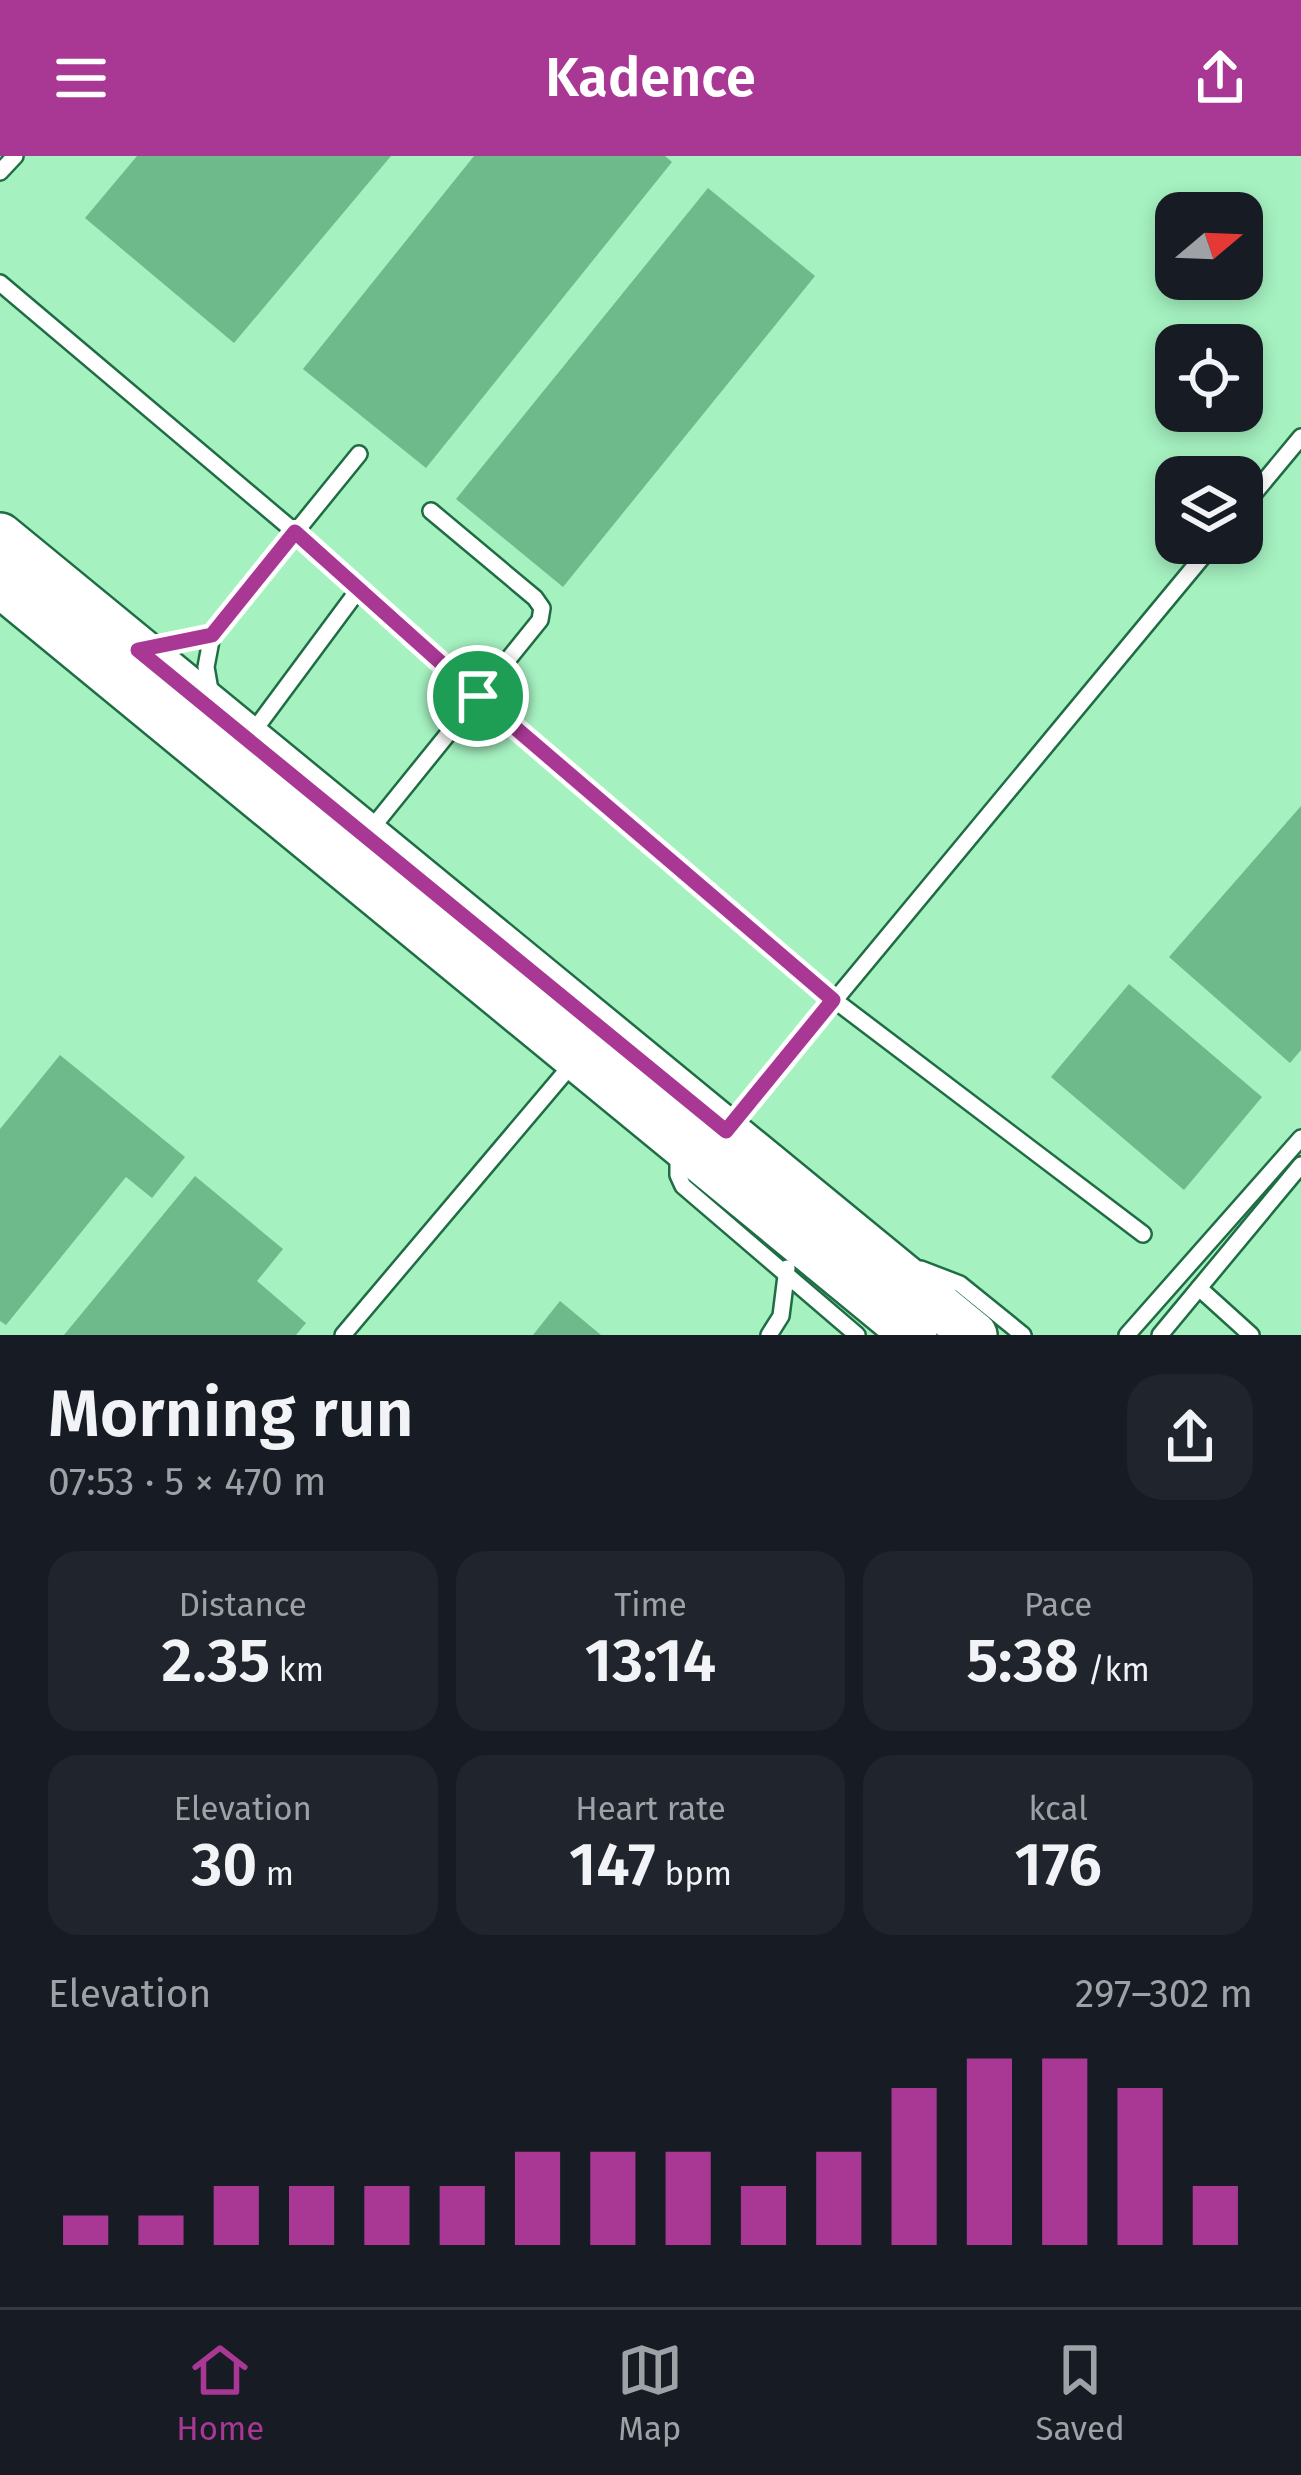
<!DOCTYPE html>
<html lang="en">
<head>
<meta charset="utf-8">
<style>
	body { margin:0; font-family:"Fira Sans",sans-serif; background:#20242c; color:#f1f3f6; height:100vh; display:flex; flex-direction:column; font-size:45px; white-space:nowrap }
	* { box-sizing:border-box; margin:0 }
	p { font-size:39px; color:#9ea1a6 }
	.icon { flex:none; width:66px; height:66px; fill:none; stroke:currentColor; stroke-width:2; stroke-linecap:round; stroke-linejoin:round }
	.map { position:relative; height:1179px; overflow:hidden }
	.panel { display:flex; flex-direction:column; background:#171b24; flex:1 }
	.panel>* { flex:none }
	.needle { width:78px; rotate:71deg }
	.tools { position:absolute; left:1155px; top:36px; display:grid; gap:24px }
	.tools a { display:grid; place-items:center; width:108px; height:108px; border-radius:24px; background:#171b24; box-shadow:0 6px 18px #0003; font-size:60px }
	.pin { position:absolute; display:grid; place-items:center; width:102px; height:102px; color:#fff; margin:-51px; border:6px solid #fff; border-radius:50%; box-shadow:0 3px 12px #0007 }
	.round { display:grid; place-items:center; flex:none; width:126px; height:126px; border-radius:36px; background:#20242c }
	.overview { display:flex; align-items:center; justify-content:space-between; height:204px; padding:0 48px }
	h1 { font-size:66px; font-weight:600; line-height:90px }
	.metrics { display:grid; grid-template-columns:repeat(3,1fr); gap:18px; height:204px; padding:12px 48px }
	.metrics div { display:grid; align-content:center; border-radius:30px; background:#20242c; text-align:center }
	.metrics b { font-size:60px; font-weight:600 }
	.metrics small { font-size:33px; font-weight:400 }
	.metrics p { font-size:33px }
	.chart { height:336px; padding:24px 48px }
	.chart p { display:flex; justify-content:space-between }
	.chart svg { width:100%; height:216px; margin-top:12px; stroke:#a83894; stroke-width:6 }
	header { display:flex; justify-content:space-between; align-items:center; height:156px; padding:0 48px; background:#a83894; color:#fff; font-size:54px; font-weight:600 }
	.tabs { display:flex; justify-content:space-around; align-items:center; height:168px; border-top:3px solid #363941; background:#171b24; font-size:33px; color:#9ea1a6 }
	.tabs a { display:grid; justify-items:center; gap:6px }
	.tabs .current { color:#a83894 }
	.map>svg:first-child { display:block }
	.building { fill:#6fba8b }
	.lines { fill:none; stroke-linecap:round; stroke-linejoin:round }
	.lane-casing { stroke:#1f6d44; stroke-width:20 }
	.primary-casing { stroke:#1f6d44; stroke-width:50 }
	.lane { stroke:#fff; stroke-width:15 }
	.primary { stroke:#fff; stroke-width:45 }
	.route-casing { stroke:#fff; stroke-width:24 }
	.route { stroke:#a83894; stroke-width:15 }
</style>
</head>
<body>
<header><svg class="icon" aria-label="menu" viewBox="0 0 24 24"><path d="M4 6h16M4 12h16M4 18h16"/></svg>Kadence<svg class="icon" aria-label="share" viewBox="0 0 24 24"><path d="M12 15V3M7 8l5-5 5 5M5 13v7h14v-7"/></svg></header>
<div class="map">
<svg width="1301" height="1179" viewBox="0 0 1301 1179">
	<rect width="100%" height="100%" fill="#a5f1c0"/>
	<g class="building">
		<path d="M137,0h254l-157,187 -149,-125z"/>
		<path d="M474,0h191l7,6 -246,306 -123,-99z"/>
		<path d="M708,32l107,88 -252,311 -107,-88z"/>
		<path d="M1301,650v244l-11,13 -121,-106z"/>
		<path d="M1129,828l133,113 -78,93 -133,-113z"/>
		<path d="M60,899l125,102 -33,41 -26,-21 -120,148 -6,-4v-192z"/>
		<path d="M195,1020l88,73 -26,32 49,42 -10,12h-232z"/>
		<path d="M560,1145l41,34h-68z"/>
	</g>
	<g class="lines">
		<g class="lane-casing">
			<g id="lane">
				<path d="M0,16l15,-16"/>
				<path d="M0,127l295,249 183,164 355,303 310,235"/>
				<path d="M1242,352l59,-71"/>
				<path d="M150,491l62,-12"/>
				<path d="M211,540l-5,-29 6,-32 147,-181"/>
				<path d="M250,580l109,-147"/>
				<path d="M367,678l173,-214 2,-12 -7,-10 -104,-87"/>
				<path d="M728,973l486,-586"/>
				<path d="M678,993v26l5,11 174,149"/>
				<path d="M921,1113l39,15 63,51"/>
				<path d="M1199,1132l52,47"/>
				<path d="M343,1179l230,-272"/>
				<path d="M769,1179l12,-19 6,-48"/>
				<path d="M1127,1179l174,-197"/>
				<path d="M1160,1179l141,-170"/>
			</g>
		</g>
		<g class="primary-casing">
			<g id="primary">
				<path d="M0,380l974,799"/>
				<path d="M0,428l914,751"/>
			</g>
		</g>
		<use href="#lane" class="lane"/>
		<use href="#primary" class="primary"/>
	</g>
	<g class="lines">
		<g class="route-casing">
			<path id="route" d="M295,376l183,164 355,304 -107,131 -588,-481 74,-15z"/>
		</g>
		<use href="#route" class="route"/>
	</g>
</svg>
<div class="tools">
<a><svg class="needle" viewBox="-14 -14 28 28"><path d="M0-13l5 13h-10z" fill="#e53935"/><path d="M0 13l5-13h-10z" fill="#9ea1a6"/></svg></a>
<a><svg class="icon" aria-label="locate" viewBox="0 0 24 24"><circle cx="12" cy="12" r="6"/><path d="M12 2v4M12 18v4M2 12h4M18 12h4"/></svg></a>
<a><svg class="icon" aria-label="layers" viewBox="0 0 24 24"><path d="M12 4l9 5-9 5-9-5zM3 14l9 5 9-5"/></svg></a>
</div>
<div class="pin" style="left:478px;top:540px;background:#1e9e55"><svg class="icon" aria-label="arrive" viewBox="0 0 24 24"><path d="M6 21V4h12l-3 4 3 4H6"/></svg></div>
</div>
<section class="panel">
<div class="overview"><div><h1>Morning run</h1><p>07:53 · 5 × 470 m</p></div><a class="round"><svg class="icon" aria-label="share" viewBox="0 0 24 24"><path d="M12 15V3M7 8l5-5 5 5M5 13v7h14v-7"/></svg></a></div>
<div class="metrics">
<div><p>Distance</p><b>2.35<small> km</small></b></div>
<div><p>Time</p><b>13:14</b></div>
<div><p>Pace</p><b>5:38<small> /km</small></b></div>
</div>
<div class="metrics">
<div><p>Elevation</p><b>30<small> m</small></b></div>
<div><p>Heart rate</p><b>147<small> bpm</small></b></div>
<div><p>kcal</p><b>176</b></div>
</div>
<div class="chart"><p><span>Elevation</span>297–302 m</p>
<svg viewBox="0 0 160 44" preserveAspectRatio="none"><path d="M5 44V38M15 44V38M25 44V32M35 44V32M45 44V32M55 44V32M65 44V25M75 44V25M85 44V25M95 44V32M105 44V25M115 44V12M125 44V6M135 44V6M145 44V12M155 44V32"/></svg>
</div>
</section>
<nav class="tabs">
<a class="current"><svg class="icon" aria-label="home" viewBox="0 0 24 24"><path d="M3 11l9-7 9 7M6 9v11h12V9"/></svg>Home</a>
<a><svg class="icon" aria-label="map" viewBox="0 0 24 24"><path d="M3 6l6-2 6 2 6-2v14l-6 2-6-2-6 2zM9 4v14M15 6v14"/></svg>Map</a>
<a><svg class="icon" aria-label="saved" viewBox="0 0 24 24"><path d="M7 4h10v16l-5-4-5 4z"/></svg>Saved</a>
</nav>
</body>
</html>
